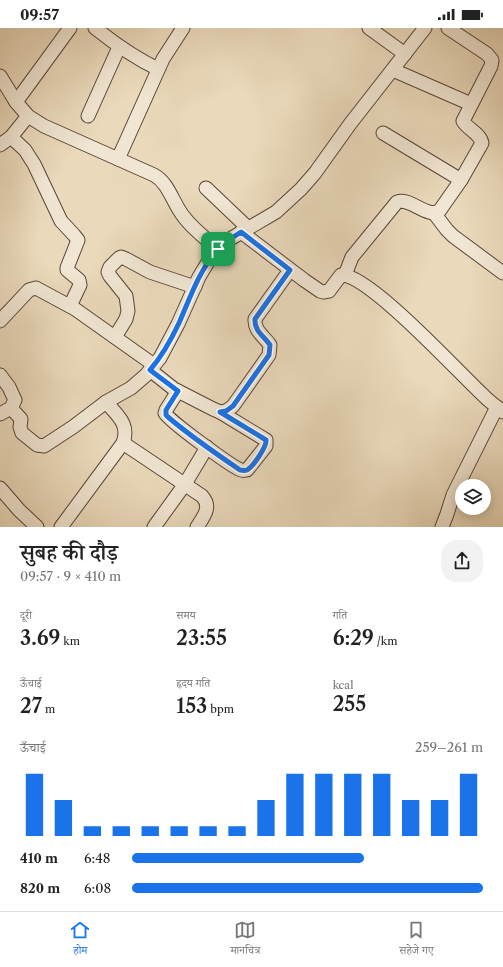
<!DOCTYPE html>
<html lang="hi">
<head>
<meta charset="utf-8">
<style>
	body { margin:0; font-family:"Libre Caslon Text","Noto Serif Devanagari",serif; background:#f2f2f2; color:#222; height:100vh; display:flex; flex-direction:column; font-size:15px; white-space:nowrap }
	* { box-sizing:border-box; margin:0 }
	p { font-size:13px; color:#767676 }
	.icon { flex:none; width:22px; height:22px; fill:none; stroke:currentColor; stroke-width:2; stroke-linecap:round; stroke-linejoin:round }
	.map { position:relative; height:499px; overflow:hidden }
	.drawer { display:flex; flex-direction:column; background:#fff; flex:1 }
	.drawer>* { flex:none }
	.buttons { position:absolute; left:455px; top:451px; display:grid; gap:8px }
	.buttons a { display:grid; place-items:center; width:36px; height:36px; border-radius:50%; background:#fff; box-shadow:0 2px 10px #0003; font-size:20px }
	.pin { position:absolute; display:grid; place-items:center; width:34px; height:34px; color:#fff; margin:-17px; border-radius:8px; box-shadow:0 2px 6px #0006 }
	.round { display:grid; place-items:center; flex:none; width:42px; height:42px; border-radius:16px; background:#f2f2f2 }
	.overview { display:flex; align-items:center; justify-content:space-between; height:68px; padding:0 20px }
	h1 { font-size:22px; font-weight:600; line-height:30px }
	.stats { display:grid; grid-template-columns:repeat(3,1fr); gap:6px; height:68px; padding:4px 20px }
	.stats div { display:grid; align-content:center }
	.stats b { font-size:20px; font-weight:600 }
	.stats small { font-size:11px; font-weight:400 }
	.stats p { font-size:11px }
	.chart { height:112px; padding:8px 20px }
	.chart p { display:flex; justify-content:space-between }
	.chart svg { width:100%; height:72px; margin-top:4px; stroke:#1a73e8; stroke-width:6 }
	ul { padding:0 20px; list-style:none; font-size:13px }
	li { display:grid; grid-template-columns:64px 48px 1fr; align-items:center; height:30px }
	li i { height:10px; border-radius:5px; background:#1a73e8 }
	.status { display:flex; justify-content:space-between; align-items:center; height:28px; padding:0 20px; background:#fff; direction:ltr }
	.status svg { height:11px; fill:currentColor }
	.menu { display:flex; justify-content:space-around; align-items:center; height:56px; border-top:1px solid #e0e0e0; background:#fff; font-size:11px; color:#767676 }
	.menu a { display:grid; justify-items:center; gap:2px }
	.menu .selected { color:#1a73e8 }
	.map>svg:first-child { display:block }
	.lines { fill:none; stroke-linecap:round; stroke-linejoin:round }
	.minor-casing { stroke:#584538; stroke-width:15 }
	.minor { stroke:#f1e6d3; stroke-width:13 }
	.route-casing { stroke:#fff; stroke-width:8 }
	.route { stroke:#1a73e8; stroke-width:5 }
</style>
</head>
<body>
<div class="status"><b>09:57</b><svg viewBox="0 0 49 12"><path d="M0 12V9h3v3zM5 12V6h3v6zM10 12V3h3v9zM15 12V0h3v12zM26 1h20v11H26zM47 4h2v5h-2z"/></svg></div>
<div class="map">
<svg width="503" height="499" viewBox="0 0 503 499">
	<rect width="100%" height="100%" fill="#ead9bb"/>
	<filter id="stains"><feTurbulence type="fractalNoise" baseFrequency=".005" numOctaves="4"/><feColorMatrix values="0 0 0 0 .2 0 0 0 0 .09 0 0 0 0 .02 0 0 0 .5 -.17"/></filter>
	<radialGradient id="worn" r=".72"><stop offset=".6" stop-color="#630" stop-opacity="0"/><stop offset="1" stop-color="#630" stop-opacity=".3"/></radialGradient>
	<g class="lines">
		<g class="minor-casing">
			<g id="minor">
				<path d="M95,0c20,16 40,30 63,41"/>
				<path d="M369,0l36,26"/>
				<path d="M393,42l78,34"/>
				<path d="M0,48l16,26 12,14 16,10 110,49c15,8 19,29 30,42 9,12 22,22 34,32"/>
				<path d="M16,74l54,-74"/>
				<path d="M88,88l31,-69"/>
				<path d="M383,105l78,47"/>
				<path d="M11,109l14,13 9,14 27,57 13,14 4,5 -11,28v2l12,10 1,5 -10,21"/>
				<path d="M0,117l11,-8 17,-21"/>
				<path d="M118,131l45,-100 20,-31"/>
				<path d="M206,160l42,40"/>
				<path d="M434,185l13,17 6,6 50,37"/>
				<path d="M241,204l63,48 16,11 3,1 6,-1 12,-16c28,-1 119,99 143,121 6,6 13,11 19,16"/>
				<path d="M345,247l7,-18 45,-55c14,-5 31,18 43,8l21,-30 21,-37c-2,-10 -15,-14 -19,-22l28,-55 1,-6 -5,-6 -39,-26"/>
				<path d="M0,293l29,-31 7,-2 39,21 79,56"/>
				<path d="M115,309l11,-18 2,-8 -2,-15 -16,-20 -2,-4 2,-5 9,-9 2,-1 5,2 24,13 45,15"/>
				<path d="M150,342l24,19 39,20 7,3 6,-1 7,-5 36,-51 1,-10c-6,-9 -16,-14 -15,-26l35,-49"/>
				<path d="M0,347l9,12 6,13 -4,8 -11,6"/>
				<path d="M178,363l-12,19 -1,3c3,7 67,54 76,57 3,1 4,0 6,0l19,-24v-6l-46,-28"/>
				<path d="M11,380l10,11 -1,8 2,6 15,12 7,1 29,-19 33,-25 25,-14 15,-13 14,-17 18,-34 21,-47 9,-15 10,-13 12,-10 46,-27 25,-23 14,-16 35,-49 75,-96"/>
				<path d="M123,415l79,53c10,11 2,20 -5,31"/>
				<path d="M0,460l19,22 18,17"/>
				<path d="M61,499l62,-84c7,-19 -6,-28 -17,-41"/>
				<path d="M154,499l31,-43 22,-37"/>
				<path d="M442,499l5,-13 6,-19 44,-88"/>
			</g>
		</g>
		<use href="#minor" class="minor"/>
	</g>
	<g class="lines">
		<g class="route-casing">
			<path id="route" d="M241,204l49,38 -35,49c-1,12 9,17 15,26l-1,10 -36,51 -7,5 -6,1 46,28c1,6 -13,27 -19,30 -3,1 -4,0 -7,0 -25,-17 -50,-34 -72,-53l-2,-2v-5l12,-19 -28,-21c12,-14 21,-30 29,-47 11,-25 20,-52 38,-73 7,-7 16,-13 24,-18z"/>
		</g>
		<use href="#route" class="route"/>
	</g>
	<rect width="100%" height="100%" filter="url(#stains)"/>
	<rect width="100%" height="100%" fill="url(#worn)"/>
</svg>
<div class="buttons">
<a><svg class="icon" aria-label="layers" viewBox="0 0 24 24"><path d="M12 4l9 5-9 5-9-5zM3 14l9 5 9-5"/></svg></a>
</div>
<div class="pin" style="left:218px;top:221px;background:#1e9e55"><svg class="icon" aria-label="arrive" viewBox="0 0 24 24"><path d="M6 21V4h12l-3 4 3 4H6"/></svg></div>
</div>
<section class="drawer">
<div class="overview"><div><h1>सुबह की दौड़</h1><p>09:57 · 9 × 410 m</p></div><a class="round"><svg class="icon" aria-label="share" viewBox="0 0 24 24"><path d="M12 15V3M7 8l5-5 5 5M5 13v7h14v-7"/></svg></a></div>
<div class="stats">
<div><p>दूरी</p><b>3.69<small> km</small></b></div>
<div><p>समय</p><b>23:55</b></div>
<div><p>गति</p><b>6:29<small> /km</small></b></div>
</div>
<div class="stats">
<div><p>ऊँचाई</p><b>27<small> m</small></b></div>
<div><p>हृदय गति</p><b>153<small> bpm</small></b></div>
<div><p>kcal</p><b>255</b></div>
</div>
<div class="chart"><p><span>ऊँचाई</span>259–261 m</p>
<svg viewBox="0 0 160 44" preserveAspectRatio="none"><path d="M5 44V6M15 44V22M25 44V38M35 44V38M45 44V38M55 44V38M65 44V38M75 44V38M85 44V22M95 44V6M105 44V6M115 44V6M125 44V6M135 44V22M145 44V22M155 44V6"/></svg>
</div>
<ul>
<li><b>410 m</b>6:48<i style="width:66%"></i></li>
<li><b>820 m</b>6:08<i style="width:100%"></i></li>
</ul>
</section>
<nav class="menu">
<a class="selected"><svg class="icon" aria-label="home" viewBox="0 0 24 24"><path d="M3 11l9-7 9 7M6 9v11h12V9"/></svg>होम</a>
<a><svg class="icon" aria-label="map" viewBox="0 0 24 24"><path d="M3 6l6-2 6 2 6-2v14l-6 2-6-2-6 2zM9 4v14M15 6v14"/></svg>मानचित्र</a>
<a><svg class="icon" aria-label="saved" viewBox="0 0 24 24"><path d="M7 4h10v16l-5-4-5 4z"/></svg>सहेजे गए</a>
</nav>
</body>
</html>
